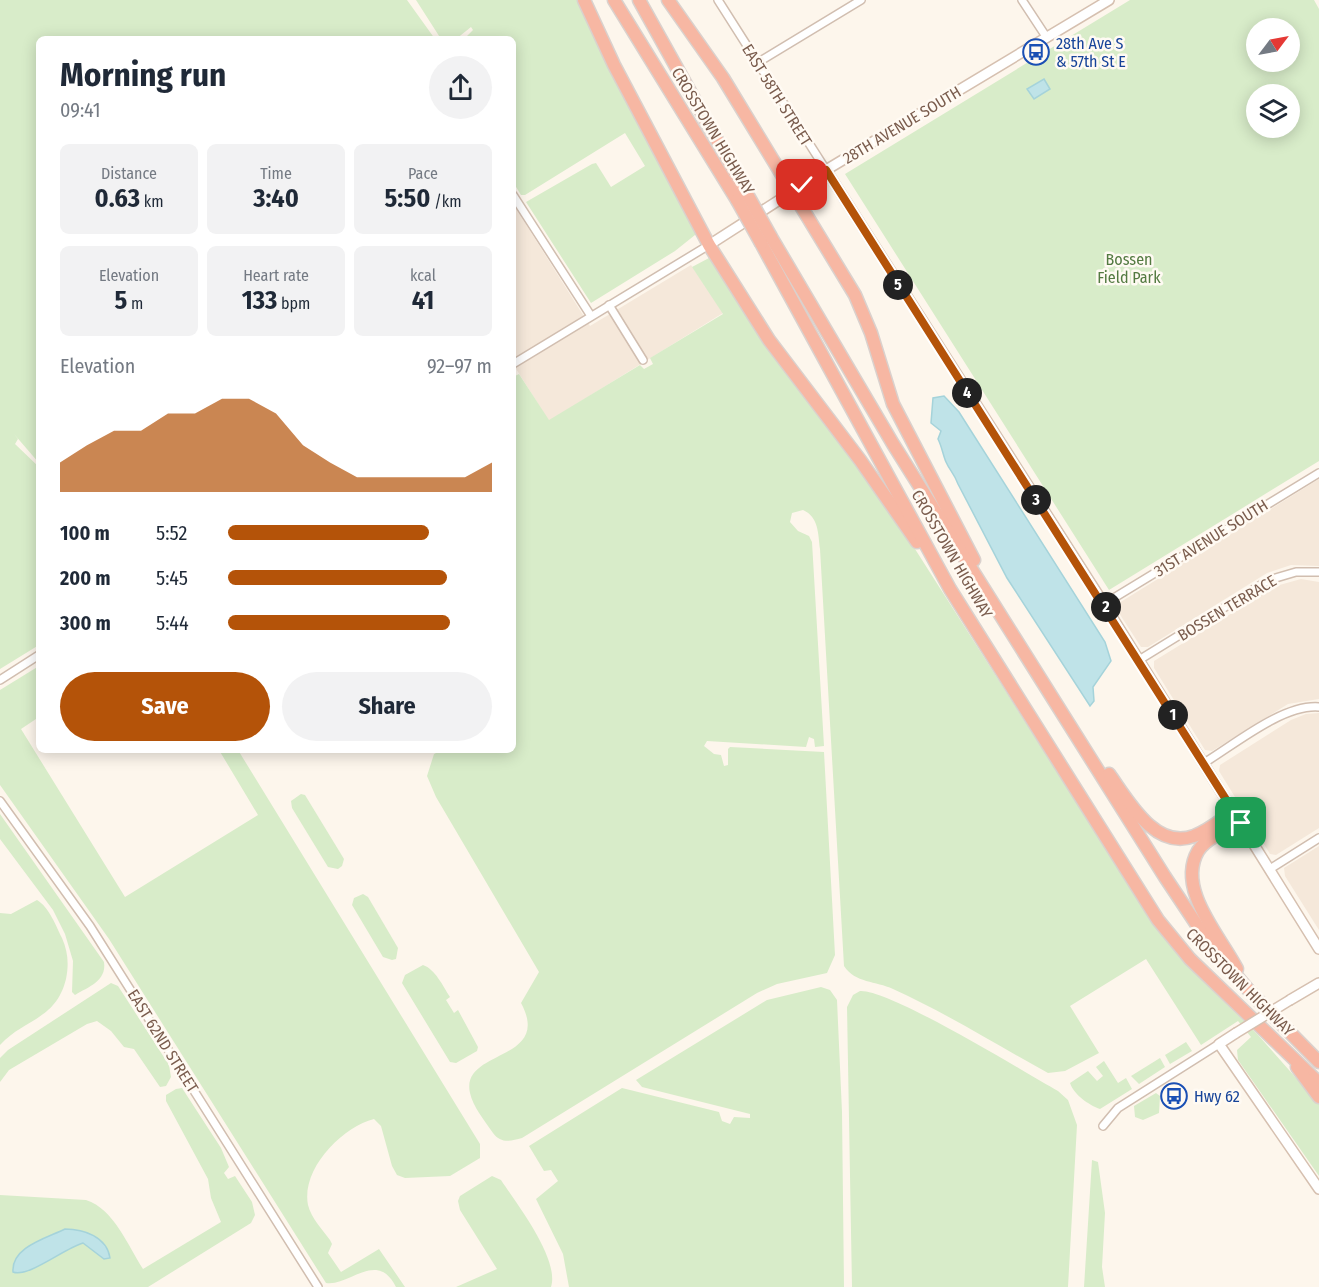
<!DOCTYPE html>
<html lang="en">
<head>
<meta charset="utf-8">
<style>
	body { margin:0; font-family:"Fira Sans Condensed",sans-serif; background:#f2f2f3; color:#1f2937; height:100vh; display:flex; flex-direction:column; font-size:22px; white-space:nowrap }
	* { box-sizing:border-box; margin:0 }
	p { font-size:20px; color:#747a83 }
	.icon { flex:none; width:33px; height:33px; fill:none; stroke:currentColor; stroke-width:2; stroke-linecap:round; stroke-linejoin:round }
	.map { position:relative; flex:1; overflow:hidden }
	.sheet { position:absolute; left:36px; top:36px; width:480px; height:717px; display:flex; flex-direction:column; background:#fff; border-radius:9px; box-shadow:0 3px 15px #0003 }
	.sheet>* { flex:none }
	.needle { width:39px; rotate:58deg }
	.buttons { position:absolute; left:1246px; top:18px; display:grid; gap:12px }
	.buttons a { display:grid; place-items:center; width:54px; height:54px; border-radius:50%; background:#fff; box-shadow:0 3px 15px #0003; font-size:30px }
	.pin { position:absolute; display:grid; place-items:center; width:51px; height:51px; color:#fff; margin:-26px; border-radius:12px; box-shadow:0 3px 9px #0006 }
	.km { position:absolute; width:30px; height:30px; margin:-15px; border-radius:50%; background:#222; color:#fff; font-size:16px; line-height:30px; text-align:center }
	.round { display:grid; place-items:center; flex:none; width:63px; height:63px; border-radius:32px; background:#f2f2f3 }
	.summary { display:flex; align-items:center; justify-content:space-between; height:102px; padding:0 24px }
	h1 { font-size:33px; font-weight:700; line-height:45px }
	.stats { display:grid; grid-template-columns:repeat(3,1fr); gap:9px; height:102px; padding:6px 24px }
	.stats div { display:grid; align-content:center; border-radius:9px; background:#f2f2f3; text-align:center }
	.stats b { font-size:26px; font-weight:700 }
	.stats small { font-size:16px; font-weight:400 }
	.stats p { font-size:16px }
	.chart { height:168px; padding:12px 24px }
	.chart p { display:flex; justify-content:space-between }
	.chart svg { width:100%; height:108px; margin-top:6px; fill:#b45309; opacity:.7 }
	.button { display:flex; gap:12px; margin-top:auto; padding:12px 24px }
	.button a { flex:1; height:69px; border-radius:36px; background:#b45309; color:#fff; font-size:24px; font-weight:700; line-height:69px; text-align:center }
	.button a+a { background:#f2f2f3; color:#1f2937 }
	ul { padding:0 24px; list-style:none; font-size:20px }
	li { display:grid; grid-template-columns:96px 72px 1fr; align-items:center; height:45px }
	li i { height:15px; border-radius:8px; background:#b45309 }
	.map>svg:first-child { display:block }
	.residential { fill:#f5e8da }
	.green { fill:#d8ecc9; fill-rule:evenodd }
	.water { fill:#bfe3e8; stroke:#a5d3da; stroke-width:1.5 }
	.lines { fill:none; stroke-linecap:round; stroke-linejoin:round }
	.street-casing { stroke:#d1beb0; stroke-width:10 }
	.secondary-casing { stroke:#d6c0b0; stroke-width:12 }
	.highway-casing { stroke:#dad1cd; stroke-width:15 }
	.street { stroke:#fff; stroke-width:7 }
	.secondary { stroke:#fff; stroke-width:9 }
	.highway { stroke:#f7b7a3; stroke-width:12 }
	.secondary-bridge-casing { stroke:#d6c0b0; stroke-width:12; stroke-linecap:butt }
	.highway-bridge-casing { stroke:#dad1cd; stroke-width:15; stroke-linecap:butt }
	.secondary-bridge { stroke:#fff; stroke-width:9 }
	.highway-bridge { stroke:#f7b7a3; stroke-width:12 }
	.route-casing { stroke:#fff; stroke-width:12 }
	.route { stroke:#b45309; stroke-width:8 }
	.labels { text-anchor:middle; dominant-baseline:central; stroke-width:5; stroke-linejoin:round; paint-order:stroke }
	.transit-label { font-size:16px; fill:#164399; stroke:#fffaf3; text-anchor:start }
	.street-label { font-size:16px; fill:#7a5c4d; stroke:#fffaf3 }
	.park-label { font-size:16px; fill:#537a41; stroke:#fffaf3 }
</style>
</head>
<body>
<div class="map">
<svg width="1319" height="1287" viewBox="0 0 1319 1287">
	<rect width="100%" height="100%" fill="#fdf6ec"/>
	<g class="residential">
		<path d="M513,204l77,122 101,-61 32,48 -174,108 -36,-57z"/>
		<path d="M1319,479v87l-28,-1 -24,8 -119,74h-7l-24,-37 2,-7z"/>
		<path d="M1301,579l18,3v117l-31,5 -76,47 -7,-1 -51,-82v-7l122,-75z"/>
		<path d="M1319,713v115l-43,27 -6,-1 -51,-83 1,-6 71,-45 15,-6z"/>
		<path d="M1319,846v84l-34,-54 -1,-8z"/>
	</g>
	<g class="green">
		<path d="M0,0h407l28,39h-396v424l-25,-29 4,5 -3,5 24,23v178l-39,24z"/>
		<path d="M416,0h164l115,228v7l-20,16 -84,52 -65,-101 66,-38 4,-1 15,24 34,-21 -20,-33 -100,62h-4l-8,-13v-143h-49l9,-9 -2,-3 -15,12h-15z"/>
		<path d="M1130,0h184l5,9v452l-210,129 -264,-416zM1257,28h33v34h-33zM1257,94h33v34h-33z"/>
		<path d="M709,258l5,2 194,278 234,367 61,76 55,54 61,69v72l-81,-116 -1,-10 14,-13 -13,-16 -37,24 -55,-86 -76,47 29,47 -34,18 -17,2c-51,-28 -102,-60 -155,-84 -17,-8 -38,-6 -49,-23l-24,-417c-2,-15 -1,-32 -17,-39l-11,3 -2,9 8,9 11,5 3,6 12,204 -9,1 -1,-8 -5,-2 -3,10 -99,-6 -3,5 10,8 7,1 3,11 4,-1v-16l2,-2 94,5 11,203 -8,18 -50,11 -20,9 -235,145c-11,3 -21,6 -29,-5 -8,-12 -20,-26 -23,-40 -10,-44 83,-31 51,-90l18,-31 -103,-175 -9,-21 7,-22 6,-3 73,-1v-373l6,-3 30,46 91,-55 4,4 9,-5 -3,-6 73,-44 -31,-47z"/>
		<path d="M39,666v51l-18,12 104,168 133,-82 -39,-65h19l242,394v14l-30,18 -45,2 -8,-3 -5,-9 -11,-40 -7,-7c-32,8 -73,50 -66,86 3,13 15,25 22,35l2,4 -4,9 13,19 38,-23 26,38h-9c-19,-38 -47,0 -70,-4l-217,-344 -109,-154v-95z"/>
		<path d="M301,794l4,1 39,64 -2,7 -4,3 -10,-2 -36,-59 -1,-7z"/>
		<path d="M0,814l104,148c3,19 -16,25 -29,33l-3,-3 1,-31 -8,-27 -12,-24 -53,-71z"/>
		<path d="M363,894l5,3 30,51 -2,11 -4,1 -9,-3 -31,-52 2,-7z"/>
		<path d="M37,900c12,7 19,26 25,38 6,14 7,26 4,41 -10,41 -41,39 -66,66v-132l11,1z"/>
		<path d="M423,965c12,4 20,21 27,32l-4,3 8,13 4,-3 20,37 -1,4 -21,12 -6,-1 -48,-79 3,-8z"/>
		<path d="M111,983l7,3 51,79 2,12 -5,9 -6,1 -26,-38 -10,-2 -13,-16 -14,-10 -10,3 -78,46 -9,12v-24l8,-8z"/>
		<path d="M821,987l9,3 7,10 5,112 2,175h-275l-6,-33 -27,-55 22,-18 -7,-11 -7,1 -15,-25 93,-58 97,24 3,9 8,3 4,-7 16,1v-4l-108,-27 -6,-7 131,-80z"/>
		<path d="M860,991c30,-2 164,81 198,100l10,9 9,25 -9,162h-216l-5,-280 6,-12z"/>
		<path d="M1186,1042l6,9 -22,13 -5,-9z"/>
		<path d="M1160,1058l5,9 -26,17 -8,-8z"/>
		<path d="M1104,1061l14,22 8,-5 6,11 -32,20c-11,-4 -26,-14 -30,-26l18,-12 9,10 6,-5 -7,-9z"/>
		<path d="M182,1088l39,60 8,19 -5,6 4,6 7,-3 17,26 3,13 -4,8 -103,64h-148v-92l86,5c28,9 42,46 57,69l78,-47 -10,-24 -3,-19 -42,-78v-6l10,-6z"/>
		<path d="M1156,1093l4,3 -1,17 -16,7 -8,-3 -1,-11z"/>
		<path d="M1092,1160l6,2 7,51 -3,54 3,20h-21z"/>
		<path d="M492,1176l9,4c15,23 59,79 50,107h-95l41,-18 -37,-59 -2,-9 2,-5z"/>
	</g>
	<g class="water">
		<path d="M1044,79l6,10 -16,10 -7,-10z"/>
		<path d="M944,396l15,16 146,230 6,19 -18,26 1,14 -4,5 -83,-128 -49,-94c-4,-11 -8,-13 -12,-22 -3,-7 -4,-15 -8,-23l3,-8 -10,-8 2,-25z"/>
		<path d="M65,1229c19,0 42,8 45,29l-6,1 -21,-16c-20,6 -55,35 -70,29 -2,-25 34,-34 52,-43z"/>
	</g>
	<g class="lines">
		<g class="street-casing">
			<g id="street">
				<path d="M718,0l108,170"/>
				<path d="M1022,0l25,38"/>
				<path d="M757,63l104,-63"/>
				<path d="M513,195l78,121"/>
				<path d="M609,305l34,55"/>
				<path d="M513,364l196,-119"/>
				<path d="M1104,604l215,-131"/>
				<path d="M1139,660l130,-80 27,-8h23"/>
				<path d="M0,680l39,-25"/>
				<path d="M1204,763c30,-18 79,-59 115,-56"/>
				<path d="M0,801l90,125 228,361"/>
				<path d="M1270,869l49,-31"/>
				<path d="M1103,1126l15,-18 101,-64"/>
			</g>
		</g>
		<g class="secondary-casing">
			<g id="secondary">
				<path d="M826,170l278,434 215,345"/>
				<path d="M709,245l117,-75 283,-170"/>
				<path d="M1290,1000l29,-17"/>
				<path d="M1236,1033l-17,11 100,145"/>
			</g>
		</g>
		<g class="highway-casing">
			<g id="highway">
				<path d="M584,0l30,65 95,180 60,95 91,120 57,82"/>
				<path d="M614,0l123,200"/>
				<path d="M639,0l108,194"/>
				<path d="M668,0l55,78 132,217 16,38 22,71 81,156"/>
				<path d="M771,237l122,207 272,433 44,66 42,50 68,69"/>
				<path d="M761,243l189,346 208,331 32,39 129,124"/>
				<path d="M1109,774c18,25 46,77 85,62 14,-5 27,-16 40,-25"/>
				<path d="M1237,969c-17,-33 -61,-80 -39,-118 8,-13 30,-22 43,-28"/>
				<path d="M1297,1067l22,30"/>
			</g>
		</g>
		<use href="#street" class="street"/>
		<use href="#secondary" class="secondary"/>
		<use href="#highway" class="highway"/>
		<g class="secondary-bridge-casing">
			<path id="secondary-bridge" d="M1236,1033l54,-33"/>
		</g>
		<g class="highway-bridge-casing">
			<g id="highway-bridge">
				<path d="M747,194l24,43"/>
				<path d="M737,200l24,43"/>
			</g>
		</g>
		<use href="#secondary-bridge" class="secondary-bridge"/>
		<use href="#highway-bridge" class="highway-bridge"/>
	</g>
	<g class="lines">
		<g class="route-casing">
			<path id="route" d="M802,185l24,-15 415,653"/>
		</g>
		<use href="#route" class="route"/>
	</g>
	<defs>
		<g id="bus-ring" transform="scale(1.35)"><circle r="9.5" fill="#fffaf3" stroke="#1a4fb4" stroke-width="1.5"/><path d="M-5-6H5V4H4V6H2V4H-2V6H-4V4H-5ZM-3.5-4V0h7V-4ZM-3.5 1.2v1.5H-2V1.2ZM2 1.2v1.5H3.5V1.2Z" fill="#1a4fb4"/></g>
	</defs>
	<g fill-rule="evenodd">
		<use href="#bus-ring" x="1036" y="52"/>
		<use href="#bus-ring" x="1174" y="1096"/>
	</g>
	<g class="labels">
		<g class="transit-label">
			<text x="1056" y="43">28th Ave S<tspan x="1056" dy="18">&amp; 57th St E</tspan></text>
			<text x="1194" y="1096">Hwy 62</text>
		</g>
		<g class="street-label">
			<text transform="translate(777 95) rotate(58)">EAST 58TH STREET</text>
			<text transform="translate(902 125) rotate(-31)">28TH AVENUE SOUTH</text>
			<text transform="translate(713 131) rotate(59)">CROSSTOWN HIGHWAY</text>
			<text transform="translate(1211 538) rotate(-32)">31ST AVENUE SOUTH</text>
			<text transform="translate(952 554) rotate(60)">CROSSTOWN HIGHWAY</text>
			<text transform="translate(1227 608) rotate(-31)">BOSSEN TERRACE</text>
			<text transform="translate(1240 982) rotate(45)">CROSSTOWN HIGHWAY</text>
			<text transform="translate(163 1041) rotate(58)">EAST 62ND STREET</text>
		</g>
		<g class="park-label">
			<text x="1129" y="259">Bossen<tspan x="1129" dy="18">Field Park</tspan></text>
		</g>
	</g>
</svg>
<div class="buttons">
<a><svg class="needle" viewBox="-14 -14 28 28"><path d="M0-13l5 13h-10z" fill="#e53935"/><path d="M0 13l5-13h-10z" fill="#747a83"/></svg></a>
<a><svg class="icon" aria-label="layers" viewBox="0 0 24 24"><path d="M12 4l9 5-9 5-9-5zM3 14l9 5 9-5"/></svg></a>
</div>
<div class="pin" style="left:1241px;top:823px;background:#1e9e55"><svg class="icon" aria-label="arrive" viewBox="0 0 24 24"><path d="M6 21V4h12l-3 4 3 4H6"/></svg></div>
<div class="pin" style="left:802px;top:185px;background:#d93025"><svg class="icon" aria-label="check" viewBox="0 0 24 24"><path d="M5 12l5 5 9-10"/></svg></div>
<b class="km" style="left:1173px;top:715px">1</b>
<b class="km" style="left:1106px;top:607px">2</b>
<b class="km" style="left:1036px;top:500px">3</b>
<b class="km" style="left:967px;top:393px">4</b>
<b class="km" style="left:898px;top:285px">5</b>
<section class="sheet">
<div class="summary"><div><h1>Morning run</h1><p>09:41</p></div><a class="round"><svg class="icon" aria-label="share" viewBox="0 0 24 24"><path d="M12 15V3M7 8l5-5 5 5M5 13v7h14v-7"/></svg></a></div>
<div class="stats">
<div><p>Distance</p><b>0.63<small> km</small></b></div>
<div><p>Time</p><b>3:40</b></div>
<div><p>Pace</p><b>5:50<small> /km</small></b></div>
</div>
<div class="stats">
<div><p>Elevation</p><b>5<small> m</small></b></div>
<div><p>Heart rate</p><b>133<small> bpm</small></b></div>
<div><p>kcal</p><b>41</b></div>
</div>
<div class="chart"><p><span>Elevation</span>92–97 m</p>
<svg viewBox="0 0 160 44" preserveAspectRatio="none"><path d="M0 44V32L10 25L20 19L30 19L40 12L50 12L60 6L70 6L80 12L90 25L100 32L110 38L120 38L130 38L140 38L150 38L160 32V44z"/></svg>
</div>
<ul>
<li><b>100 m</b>5:52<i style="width:76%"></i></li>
<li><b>200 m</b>5:45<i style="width:83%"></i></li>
<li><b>300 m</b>5:44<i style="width:84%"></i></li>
</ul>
<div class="button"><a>Save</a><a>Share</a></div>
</section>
</div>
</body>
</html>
